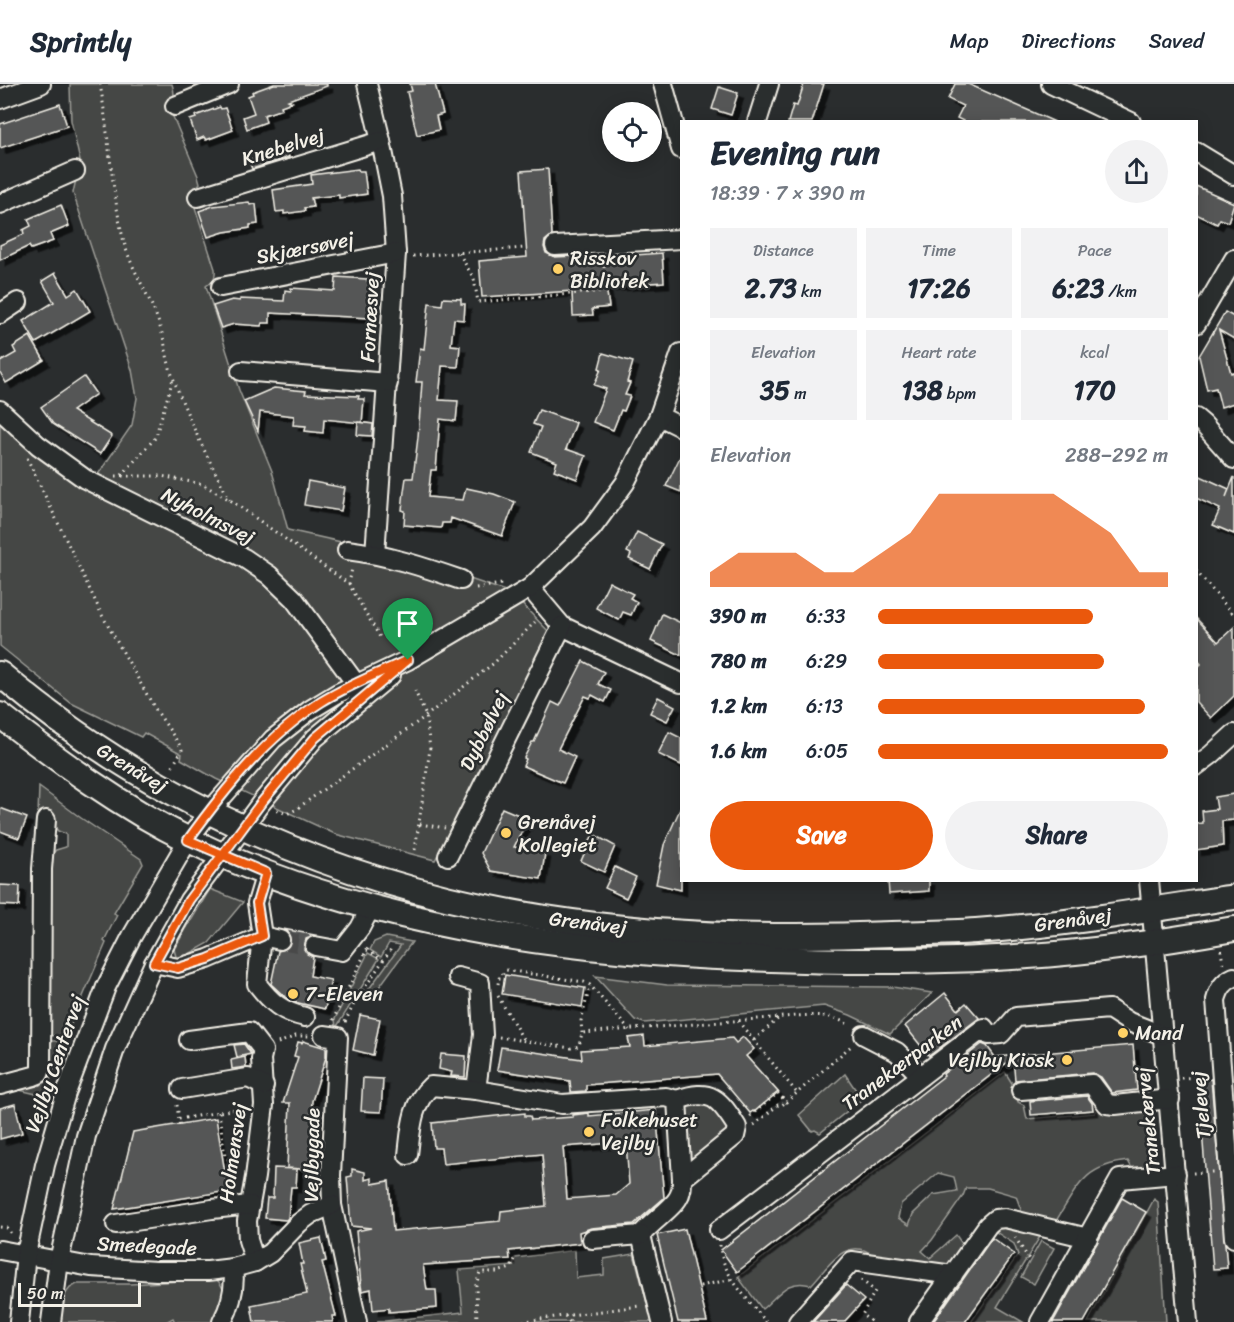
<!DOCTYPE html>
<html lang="en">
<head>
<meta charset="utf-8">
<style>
	body { margin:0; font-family:Sriracha,sans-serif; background:#f2f2f3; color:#1f2937; height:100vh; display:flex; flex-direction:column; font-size:22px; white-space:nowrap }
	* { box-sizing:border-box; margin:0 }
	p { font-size:20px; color:#747a83 }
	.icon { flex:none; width:33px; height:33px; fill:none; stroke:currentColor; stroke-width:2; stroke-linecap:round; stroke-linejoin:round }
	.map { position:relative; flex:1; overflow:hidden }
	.details { position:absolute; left:680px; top:36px; width:518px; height:762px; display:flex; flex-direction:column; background:#fff; border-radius:0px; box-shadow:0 3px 15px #0003 }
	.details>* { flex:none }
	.controls { position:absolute; left:602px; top:18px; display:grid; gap:12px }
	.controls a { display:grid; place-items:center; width:60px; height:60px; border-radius:50%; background:#fff; box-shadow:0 3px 15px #0003; font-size:30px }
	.scale { position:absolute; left:18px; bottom:15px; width:123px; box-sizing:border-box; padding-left:6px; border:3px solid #f4f1e8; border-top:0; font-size:16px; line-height:21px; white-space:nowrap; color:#f4f1e8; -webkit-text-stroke:4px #2a2d2e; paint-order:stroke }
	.pin { position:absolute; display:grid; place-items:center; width:51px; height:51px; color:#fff; margin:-62px -26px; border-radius:50% 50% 50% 0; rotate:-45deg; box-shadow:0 0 6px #0007 }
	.pin .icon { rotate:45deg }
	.round { display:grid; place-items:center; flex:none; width:63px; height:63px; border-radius:32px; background:#f2f2f3 }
	.headline { display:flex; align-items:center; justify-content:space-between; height:102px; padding:0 30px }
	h1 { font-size:33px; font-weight:700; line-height:45px }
	.metrics { display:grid; grid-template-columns:repeat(3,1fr); gap:9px; height:102px; padding:6px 30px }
	.metrics div { display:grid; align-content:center; border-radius:0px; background:#f2f2f3; text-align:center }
	.metrics b { font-size:26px; font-weight:700 }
	.metrics small { font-size:16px; font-weight:400 }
	.metrics p { font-size:16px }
	.chart { height:168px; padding:12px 30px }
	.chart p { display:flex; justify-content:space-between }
	.chart svg { width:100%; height:108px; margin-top:6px; fill:#ea580c; opacity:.7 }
	.primary-button { display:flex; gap:12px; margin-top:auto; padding:12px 30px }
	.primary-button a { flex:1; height:69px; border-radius:36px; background:#ea580c; color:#fff; font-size:24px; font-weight:700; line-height:69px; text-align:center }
	.primary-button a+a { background:#f2f2f3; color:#1f2937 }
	ul { padding:0 30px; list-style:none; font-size:20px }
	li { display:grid; grid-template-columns:96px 72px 1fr; align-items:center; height:45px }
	li i { height:15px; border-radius:8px; background:#ea580c }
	header { display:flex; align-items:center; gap:36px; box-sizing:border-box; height:84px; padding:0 30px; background:#fff; border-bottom:2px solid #e0e1e3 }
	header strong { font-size:28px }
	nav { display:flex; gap:33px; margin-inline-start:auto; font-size:21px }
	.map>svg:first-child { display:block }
	.green { fill:#444645; stroke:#9c9c96; stroke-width:1.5; fill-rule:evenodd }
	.building { fill:#555756; stroke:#f4f1e8; stroke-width:1.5; fill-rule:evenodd; filter:url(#shadow) }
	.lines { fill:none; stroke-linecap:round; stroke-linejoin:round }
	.minor-tunnel { stroke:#484a4a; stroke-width:18; stroke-dasharray:18 9; stroke-linecap:butt }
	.minor-casing { stroke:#f4f1e8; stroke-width:22 }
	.major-casing { stroke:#f4f1e8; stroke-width:28 }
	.path { stroke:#f4f1e8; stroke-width:3; stroke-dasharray:1.5 4.5; stroke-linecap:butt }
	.minor { stroke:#2a2d2e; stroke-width:18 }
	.major { stroke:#2a2d2e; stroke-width:24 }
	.route-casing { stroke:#fff; stroke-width:12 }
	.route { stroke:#ea580c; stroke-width:8 }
	.poi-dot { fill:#ffd166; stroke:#2a2d2e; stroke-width:2 }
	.labels { text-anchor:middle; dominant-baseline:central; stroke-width:5; stroke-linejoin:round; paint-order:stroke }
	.street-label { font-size:20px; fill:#f4f1e8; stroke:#2a2d2e }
	.poi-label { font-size:20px; fill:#f4f1e8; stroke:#2a2d2e; text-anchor:start }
</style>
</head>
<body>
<header>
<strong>Sprintly</strong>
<nav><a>Map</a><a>Directions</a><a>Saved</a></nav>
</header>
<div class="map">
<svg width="1234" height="1238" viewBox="0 0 1234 1238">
	<defs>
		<filter id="shadow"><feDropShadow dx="5.5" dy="5.5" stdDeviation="0" flood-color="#0009"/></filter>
	</defs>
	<rect width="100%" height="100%" fill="#2a2d2e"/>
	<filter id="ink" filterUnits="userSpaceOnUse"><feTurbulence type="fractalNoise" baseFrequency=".0167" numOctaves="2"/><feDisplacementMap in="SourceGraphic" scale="12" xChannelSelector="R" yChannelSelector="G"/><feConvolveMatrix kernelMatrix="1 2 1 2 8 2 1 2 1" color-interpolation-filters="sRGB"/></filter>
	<g filter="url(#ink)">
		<g class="green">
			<path d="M70,0h102c3,9 3,14 -4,21l30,71 2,7 -9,12 24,74c1,9 -2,12 -9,17l33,104 33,81 16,59 111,25 112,38 42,43 -118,224 -100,-26 -119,-55 -35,-20 1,-5 -38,-21 -3,4 -70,-34 -71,-57v-223l21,20 67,46 44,-64 5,-27 -5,-28 -59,-177 7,-32 -9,-40z"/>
			<path d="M39,703l42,31 60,41 2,5 -29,49 3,2 -13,26 2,2 -40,93h-18v-105l4,-77 4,-4 10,-3v-13l-8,-3 -4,-5 -17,18z"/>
			<path d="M210,805l33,13 -34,41 -27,15 -6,-1 -2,-8z"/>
			<path d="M386,853l26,5 -43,59 -8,-1 40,-55 -12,-2 -8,14 -11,-7 4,-8z"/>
			<path d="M368,869l11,6 -43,69 -1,-9z"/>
			<path d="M595,892l72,9 225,2 40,6 -42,41 -40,-19 -26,-9 -180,17 -9,-3z"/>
			<path d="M48,957h15l-18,55 -26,-6v-4l16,-4z"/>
			<path d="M1005,988l10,16 3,14 6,3 3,14 68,-6 1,-10 54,7 5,59 -22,1 -5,-9c-44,5 -50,25 -72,60l-33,-6 -7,-19 -28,-8h-22l-3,8 -31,44 -10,11 8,7 26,-23 9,13 -13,18 -79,-11c-27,-20 -45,12 -62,30 -24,-7 -32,10 -49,24l-24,-32zM938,1089l16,4 3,14 -24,4 -20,19 -4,11 -11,-7 3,-14z"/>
			<path d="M845,990l17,25 -42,34 -5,-3 -3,1 -13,-16z"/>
			<path d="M697,1016l12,4 20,25 -4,6 -34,27 -3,-1 -2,-54z"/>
			<path d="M1154,1115l4,3 8,120h-78z"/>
			<path d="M1003,1141l38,10 -44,72 26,15h-52l47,-67 -4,-11 -18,-12z"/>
			<path d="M1041,1157l13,7 -20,36 -13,-7z"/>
			<path d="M575,1166l1,28 28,-3v-16l30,-5 18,68h-275l86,-10 -4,-42 54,-4 2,-8z"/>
			<path d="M216,1195c15,13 6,29 -3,43h-38l-2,-4 -7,4h-106l4,-26 6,-8 7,-4h53z"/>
		</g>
		<g class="building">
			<path d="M274,0h53v2l-39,14 4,2 -11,4 1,3 -18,6 2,7 -19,7 -4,-12 11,-4 -6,-17 5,-2 -1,-2z"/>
			<path d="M410,0h25l8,30 -7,2 3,14 -22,5 -10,-43 5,-1z"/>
			<path d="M804,0h20l-12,38h-24l5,-17 4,1z"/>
			<path d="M955,0h13l87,38h-90l-8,-4 6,-12 -15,-7z"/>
			<path d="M719,3l19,6 -7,22 -19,-6z"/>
			<path d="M60,20l7,22 -67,22v-24z"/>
			<path d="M220,23l1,2 4,-1 8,22 -27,10 -2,-3 -7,3 -7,-20 6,-2 -1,-2z"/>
			<path d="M286,64l3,9 -37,12 -3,-8z"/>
			<path d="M358,85l1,2h5l3,23 -28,4v-3l-28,3 2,9 -9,1 1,3 -21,3v-3l-8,1 -3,-22 39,-6 -1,-9z"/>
			<path d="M548,85l4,66 -7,6 -1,6 2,6 9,4 40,-2v3l67,-5 2,29 -58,4 3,21 -17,2 1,6 -20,1 -1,-25 -90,6 -3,-36 48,-4 -6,-86z"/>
			<path d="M1196,102l38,17 -6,19 -8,-3 -3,5 -21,-10z"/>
			<path d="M249,118l1,3 6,-1 2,20 -8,1v3l-26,4 -16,5 -9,-26 14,-5z"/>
			<path d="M61,121l8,21 -19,8 3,7 -22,8 -2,-3 -29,14v-15l24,-11 -1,-4 8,-4 -3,-7z"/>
			<path d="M55,189l13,22 9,-6 13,22 -54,32 -13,-22 31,-19 -12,-21z"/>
			<path d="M336,193l31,2v2h5l-1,37 -101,-5v10h-8l-1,3 -27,-2 -13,4 -8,-22 19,-6 8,1v-2l44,2 1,-11 6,1v-3l44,3z"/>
			<path d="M443,214l18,1v5h4l-1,16 -10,-1 -3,26 9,1 -2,21 -16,-1 -3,34 19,1 -2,20 -16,-2 -4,51h-5l-3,27 35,3 3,-12 28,6 21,8 -13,34 -51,-18 -1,5h-8l-1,5 -37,-3 1,-14 -3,-1 2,-19 2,-13h7l5,-41 4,-55h-6l4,-34 4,1 5,-46 13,2z"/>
			<path d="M1225,228l9,5v22l-15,-9 12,43 3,-1v31l-13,4 -5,-19 -9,2 -8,-34z"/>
			<path d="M30,252l14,24 -38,23 -6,-11v-10l16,-9 -3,-6z"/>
			<path d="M603,269l30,9 -6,20 3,1 -5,12 5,1 -6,15 -3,-1 -8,20 -20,-8 13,-33 -12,-4 7,-16 -2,-1z"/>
			<path d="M84,293l12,17 -24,17 40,25 -12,18 -47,-30 -12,-17z"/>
			<path d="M274,304l32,3 -1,3 54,2 -1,3h6l-2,24 -38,-4 -1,14 -18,-2 1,-5 -13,-1 1,-9 -34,-4 -2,19 -14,-30z"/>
			<path d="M539,326l37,13 -10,26 20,7 -9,23 -23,-9 3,-8 -26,-10 10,-25 -8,-3z"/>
			<path d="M358,338l15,2 -1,12 -15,-1z"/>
			<path d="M681,371v37l-15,-6z"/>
			<path d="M1196,390l33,15 -3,8 8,-20v57l-21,-9 7,-16 -24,-11z"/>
			<path d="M308,397l37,7 -4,23 -37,-6z"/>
			<path d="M637,448l25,12 -12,25 -21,-10 2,-5 -4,-2z"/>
			<path d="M609,498l24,12 -3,4 7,4 -6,13 -8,-3 -4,8 -23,-12z"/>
			<path d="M662,530l19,9v32l-30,-14z"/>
			<path d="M1196,534l22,24 16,-15v69l-23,22 -15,-16v-33l5,-5 -5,-6z"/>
			<path d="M583,577l21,11 -6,12 13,6 -6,12 -13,-7 -2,3 -5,-2 -27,53 17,8 -12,26 -40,-17 3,-7 -2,-1 8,-16h2l18,-40 8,4z"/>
			<path d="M658,613l17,9 -8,15 -17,-8z"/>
			<path d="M669,648l12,6v27l-23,-11z"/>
			<path d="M1234,710v26l-12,1 1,25 -27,4v-26l7,-1 -1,-12 15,-2 -2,-12z"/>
			<path d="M681,723v83l-25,-6 8,-39z"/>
			<path d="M0,724l27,10 -8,20 -19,-7z"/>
			<path d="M502,724l26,11 -14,28 31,6 -4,26 -50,-8 -10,-18z"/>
			<path d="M593,750l22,12 -11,26 -23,-11z"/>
			<path d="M615,783l21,10 -10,21 -21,-10z"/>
			<path d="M888,796h41v11l-40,3z"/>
			<path d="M0,801l20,1 -1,20 -19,-1z"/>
			<path d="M283,845l32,6 -9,4 -2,10 3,5 6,3 -3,19 21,4 -6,29 -31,-7 -10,-6 -13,-12 7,-33 10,-3 3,-6 -3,-10z"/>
			<path d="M505,891l80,13 -3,19 -80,-13z"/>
			<path d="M945,909l13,17 8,-7 13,15 -50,38 -24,-30z"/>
			<path d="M360,931l20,4 -7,36 -20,-5z"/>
			<path d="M644,952l1,10 87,-8 4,5 7,-6 11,12 -8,7 32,36 -24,20 -1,-1 -3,2 -33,-39 -131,11v6l-15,1 -1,-11 -73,-11 4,-23 81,12 -1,-9 49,-3 -2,-9z"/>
			<path d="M303,957l23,7v9l-14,44 -1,18h8l-3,51 -29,-2 3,-65h-7l15,-46 -4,-1 4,-14 4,1z"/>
			<path d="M244,960l7,10 -14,3 -3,-12z"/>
			<path d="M982,960l5,2 8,11 138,-12 4,45 -25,3 -11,-16 -9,-4 -77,7 -2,-22 -276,214 -16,-22 223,-174 -1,-2z"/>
			<path d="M441,970l25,2 -1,21 -14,-1 1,-4 -13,-3z"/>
			<path d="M245,973l1,10 -14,2 -1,-9z"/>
			<path d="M363,994l20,1 -2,33 -20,-1z"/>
			<path d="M1211,995l16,189 -14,1 -15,-189z"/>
			<path d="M1087,1012l5,7 1,7 -62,5 -1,-14z"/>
			<path d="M15,1020l7,29 -22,6v-31z"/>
			<path d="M656,1026l8,88 -30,26 -43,4 -12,4 1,11 -71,8 1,8 -87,6 4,25h9l1,18 -48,4v-4l-16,2 -2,-21 -9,2 -1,-6 -5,-54 15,-3 -20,-2 -4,-49 5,-1v-7l13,3v8l7,-2v6l17,-3 4,50 107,-10 1,-10 45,-5 -4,-52 -99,10 -2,-16h-7l-2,-25 93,-10v3h5l1,4 42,-3v-2l16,-2v3zM626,1058l3,42 -13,11 -49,4 -4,-52z"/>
			<path d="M216,1034l12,73 -114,18 19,-77z"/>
			<path d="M274,1084l23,1 -1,18h-5l-3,31 -2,2 -21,-2 2,-20h6z"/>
			<path d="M1122,1114l24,14 -62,110h-31z"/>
			<path d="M685,1145l22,93h-29l-21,-87z"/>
			<path d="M321,1154l5,23 -4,1 14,54h-4l1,6h-79l-3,-17 56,-11 -7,-30h3l-4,-21z"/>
			<path d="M992,1154l22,16 -49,68h-32z"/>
			<path d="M846,1201l18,15 -20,22h-31z"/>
		</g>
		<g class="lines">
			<path class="minor-tunnel" d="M280,856l35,6"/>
			<g class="minor-casing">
				<g id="minor">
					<path d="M367,0l14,57 11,55 4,57 -21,301"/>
					<path d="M663,0l18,65"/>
					<path d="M1051,0l80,38"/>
					<path d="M0,15l41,-15"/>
					<path d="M175,22l54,-22"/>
					<path d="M757,38l12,-38"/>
					<path d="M1196,68l38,23"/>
					<path d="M198,113l183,-56"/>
					<path d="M0,120l75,-33"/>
					<path d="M555,162l126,-7"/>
					<path d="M221,203l175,-34"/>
					<path d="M0,230l18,-12"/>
					<path d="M1196,240l38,-65"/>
					<path d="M241,287l147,12"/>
					<path d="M0,326l38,35 47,34 159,79 25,17 25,24 68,93"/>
					<path d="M659,332l22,11"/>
					<path d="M1196,334l7,6 31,35"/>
					<path d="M347,466c40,5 77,17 114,30"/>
					<path d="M530,504l32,38 119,57"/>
					<path d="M1196,682l15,-11 23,-21"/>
					<path d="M448,772l114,-230"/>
					<path d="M266,789l-9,30 5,33 -5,48c14,18 25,28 48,33"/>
					<path d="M1149,796l39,442"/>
					<path d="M315,862l27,5 18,-23 11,-21"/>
					<path d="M154,879l24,5 30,-9 54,-23 18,4"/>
					<path d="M458,893l22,6 3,52 -7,55"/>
					<path d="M1234,893c-11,5 -15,12 -18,23l18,238"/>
					<path d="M324,951l14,2 -7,138 1,30 25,117"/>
					<path d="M864,951l33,17 24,24"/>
					<path d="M189,956l60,-8 14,18 -2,9 3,46 -9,72 -8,44 1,19 7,22"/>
					<path d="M0,1001l34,-9 5,-2 2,-5 1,-200 4,-49"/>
					<path d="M182,1005l66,-11 16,8"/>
					<path d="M1021,1006l71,-6 15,20 8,1 55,-6"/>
					<path d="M677,1016c34,-12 42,-2 60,27l-2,9 -53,43"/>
					<path d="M408,1071c3,-25 3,-51 23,-69l45,4 86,14 104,-7 11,3 5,79c0,6 0,13 -4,19 -6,11 -27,24 -37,37l21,87"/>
					<path d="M116,1140l96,-15 38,-4"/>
					<path d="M719,1146l265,-202 5,7 12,-1 15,-17 93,-8 20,13 33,13"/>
					<path d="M592,1155l49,-4"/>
					<path d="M0,1166l91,17 65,4h52l25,-3 22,-6 15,-9 29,-30 12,-9 21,-9"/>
					<path d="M19,1238l7,-68 19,-89 21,-72 40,-106 26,-51 56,-96 21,-28 64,-73 37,-29 28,-17 70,-33 122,-72 62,-60 33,-45 34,-67 22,-63"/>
					<path d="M51,1238l8,-61 27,-125 29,-87 39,-86 35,-63 72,-97 54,-65 76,-63"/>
					<path d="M222,1238c9,-17 14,-34 11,-54"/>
					<path d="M798,1238l54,-61 101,14"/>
					<path d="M919,1238l69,-97 7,-6 10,-1 83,20"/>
					<path d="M1040,1238l80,-143 56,-5"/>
				</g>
			</g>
			<g class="major-casing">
				<g id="major">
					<path d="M0,590c154,131 347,213 546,244 114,18 230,21 345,16 28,-1 56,-1 85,-3 86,-6 172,-21 258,-34"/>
					<path d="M0,631c59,46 121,92 189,125 170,83 366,111 554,118 95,4 191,5 285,-2 69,-4 138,-15 206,-27"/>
				</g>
			</g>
			<g class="path">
				<path d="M100,0c9,51 11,103 23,154 7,31 28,58 37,89 6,17 7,36 14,53 15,41 35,81 56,120"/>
				<path d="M459,169l15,26 4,23 127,-11 -1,-30"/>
				<path d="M413,172l112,-8"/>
				<path d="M27,374l75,157 52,92 27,40 1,3 -11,19"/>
				<path d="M122,391l33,-37 18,-59"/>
				<path d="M116,392h45l41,8 28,16 119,84 32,55"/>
				<path d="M1196,487l38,44"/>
				<path d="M349,500l3,-16"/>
				<path d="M476,504l26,-4"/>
				<path d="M277,726l10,4 8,-4 131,-94 68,-53 41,-41"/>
				<path d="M420,740l25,4"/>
				<path d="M415,766l15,-101 -4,-33 -11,-25"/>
				<path d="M367,866l16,10"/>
				<path d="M1221,866l2,14"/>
				<path d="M498,900l1,-6h2l2,-5 3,-3 78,12 6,3 39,45"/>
				<path d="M498,912l26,45"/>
				<path d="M333,936l35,-73"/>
				<path d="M738,937l59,72 54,-47"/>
				<path d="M345,938l10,-20 38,-56"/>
				<path d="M582,949l-1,-12 9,-35"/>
				<path d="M499,953l72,11 8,-2 3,-13 214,-17c21,-1 37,-2 54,10"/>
				<path d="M754,956l25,-22"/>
				<path d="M278,959l18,-7h13"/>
				<path d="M1181,994l24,-1"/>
				<path d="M177,1021l3,22"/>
				<path d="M219,1028l6,45 14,9"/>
				<path d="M750,1032l28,-23 8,9 11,-9"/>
				<path d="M179,1035l69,-12"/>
				<path d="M754,1041l24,-20h4l4,-3"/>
				<path d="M1193,1089l20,-1"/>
				<path d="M0,1143l7,1 5,7"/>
				<path d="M1015,1153l15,24"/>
				<path d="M720,1161c1,29 29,55 46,77"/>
				<path d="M861,1196l14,11 -13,24 10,7"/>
				<path d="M700,1202l33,-7"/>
				<path d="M565,1232l5,6"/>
				<path d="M477,1238l-1,-37 4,-13h17l14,-4 5,-11"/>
				<path d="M517,1238l123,-16"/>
			</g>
			<use href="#minor" class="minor"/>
			<use href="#major" class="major"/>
		</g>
	</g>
	<g class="lines" filter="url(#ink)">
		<g class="route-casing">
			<path id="route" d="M408,576l-93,78 -54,65 -72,97 -35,63 24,5 30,-9 54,-23 -5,-33 9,-30 -78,-33c37,-51 79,-104 133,-138 27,-17 58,-29 87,-42"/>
		</g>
		<use href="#route" class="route"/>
	</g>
	<g class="poi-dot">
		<circle cx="558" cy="185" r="6"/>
		<circle cx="506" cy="749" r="6"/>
		<circle cx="293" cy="910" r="6"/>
		<circle cx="1123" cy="949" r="6"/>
		<circle cx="1067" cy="976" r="6"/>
		<circle cx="589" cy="1048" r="6"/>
	</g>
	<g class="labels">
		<g class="street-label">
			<text transform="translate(283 63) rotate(-17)">Knebelvej</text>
			<text transform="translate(305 164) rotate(-11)">Skjærsøvej</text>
			<text transform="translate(370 233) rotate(-87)">Fornæsvej</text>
			<text transform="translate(208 432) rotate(27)">Nyholmsvej</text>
			<text transform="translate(484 647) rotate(-64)">Dybbølvej</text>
			<text transform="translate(132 684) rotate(31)">Grenåvej</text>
			<text transform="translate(1073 836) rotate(-8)">Grenåvej</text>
			<text transform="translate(588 839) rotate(7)">Grenåvej</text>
			<text transform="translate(902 979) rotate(-37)">Tranekærparken</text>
			<text transform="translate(55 980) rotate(-71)">Vejlby Centervej</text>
			<text transform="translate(1201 1021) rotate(-95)">Tjelevej</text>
			<text transform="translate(1148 1037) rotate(-96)">Tranekærvej</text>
			<text transform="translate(233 1069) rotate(-82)">Holmensvej</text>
			<text transform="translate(312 1071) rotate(-89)">Vejlbygade</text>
			<text transform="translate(147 1162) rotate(3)">Smedegade</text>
		</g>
		<g class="poi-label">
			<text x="570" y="174">Risskov<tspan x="570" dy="23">Bibliotek</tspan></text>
			<text x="518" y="738">Grenåvej<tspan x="518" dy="23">Kollegiet</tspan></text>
			<text x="305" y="910">7-Eleven</text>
			<text x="1135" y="949">Mand</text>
			<text x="1055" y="976" text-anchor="end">Vejlby Kiosk</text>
			<text x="601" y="1036">Folkehuset<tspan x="601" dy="23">Vejlby</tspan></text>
		</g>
	</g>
</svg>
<div class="controls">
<a><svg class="icon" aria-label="locate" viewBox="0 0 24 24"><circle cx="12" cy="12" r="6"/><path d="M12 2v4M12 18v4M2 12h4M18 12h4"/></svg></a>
</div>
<div class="scale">50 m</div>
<div class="pin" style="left:408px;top:576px;background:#1e9e55"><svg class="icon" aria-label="arrive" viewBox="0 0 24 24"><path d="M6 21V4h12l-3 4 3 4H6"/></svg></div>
<section class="details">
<div class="headline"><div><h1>Evening run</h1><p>18:39 · 7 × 390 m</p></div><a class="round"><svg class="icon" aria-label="share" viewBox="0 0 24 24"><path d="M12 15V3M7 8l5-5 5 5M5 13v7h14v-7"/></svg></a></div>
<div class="metrics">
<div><p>Distance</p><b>2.73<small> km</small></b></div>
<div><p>Time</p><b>17:26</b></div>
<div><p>Pace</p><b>6:23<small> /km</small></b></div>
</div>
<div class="metrics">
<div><p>Elevation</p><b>35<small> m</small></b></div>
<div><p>Heart rate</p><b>138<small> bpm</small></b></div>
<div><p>kcal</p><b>170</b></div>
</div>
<div class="chart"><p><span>Elevation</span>288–292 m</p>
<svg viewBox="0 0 160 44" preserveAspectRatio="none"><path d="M0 44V38L10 30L20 30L30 30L40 38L50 38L60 30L70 22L80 6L90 6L100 6L110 6L120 6L130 14L140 22L150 38L160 38V44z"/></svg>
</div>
<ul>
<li><b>390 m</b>6:33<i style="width:74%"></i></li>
<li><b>780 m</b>6:29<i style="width:78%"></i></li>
<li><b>1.2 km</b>6:13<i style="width:92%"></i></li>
<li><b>1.6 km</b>6:05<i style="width:100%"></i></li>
</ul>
<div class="primary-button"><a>Save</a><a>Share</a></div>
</section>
</div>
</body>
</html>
